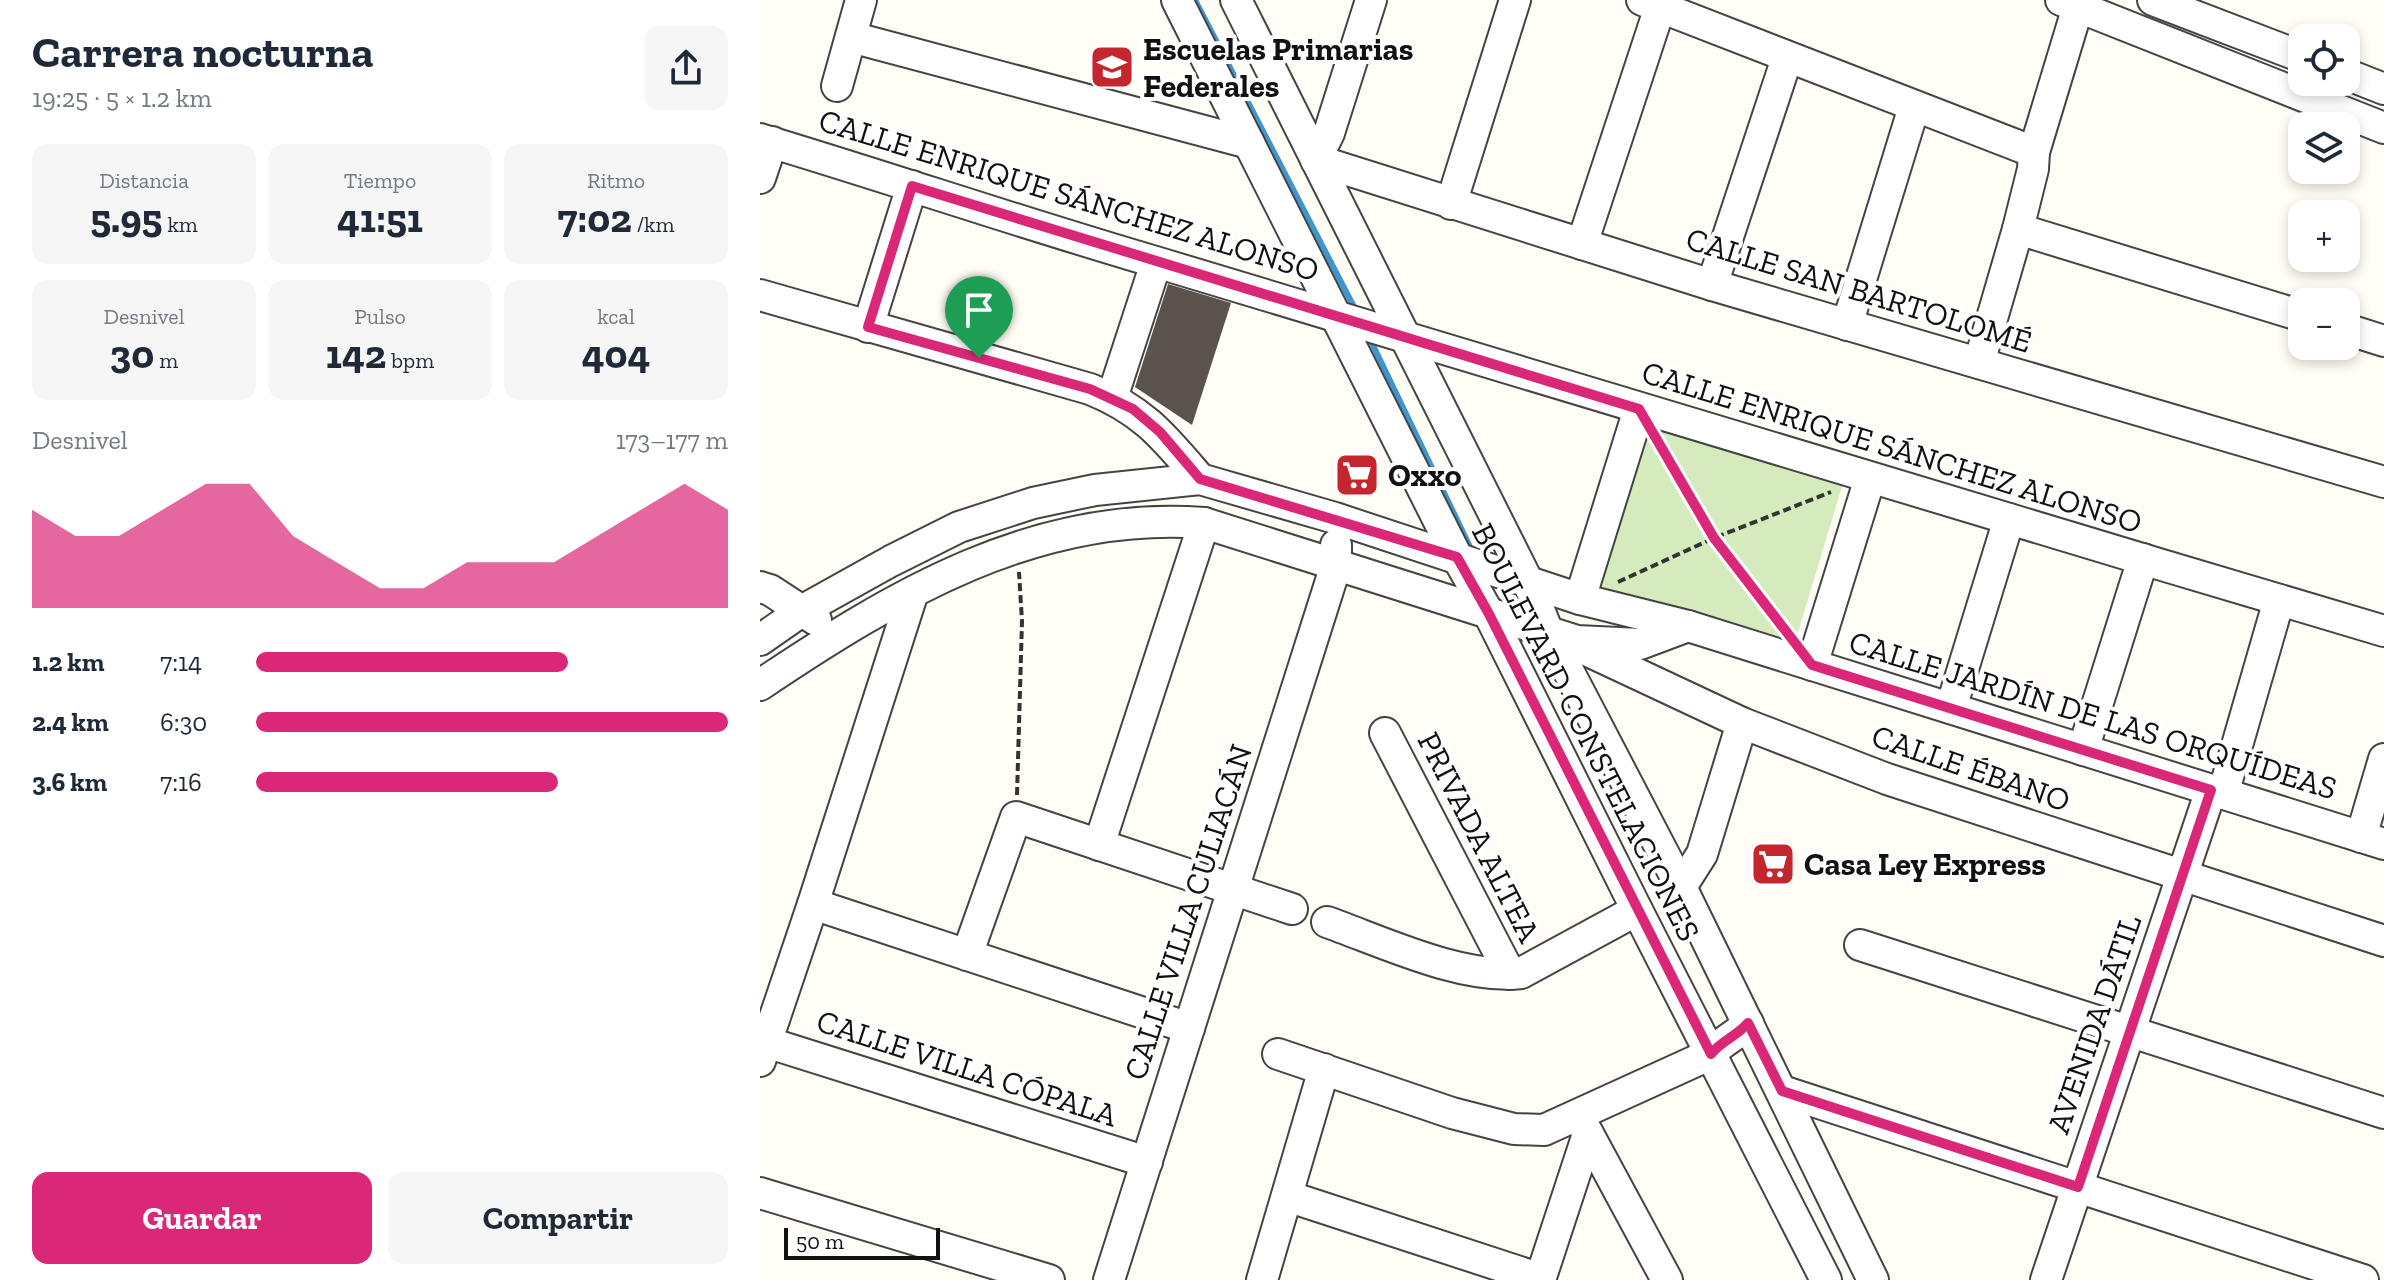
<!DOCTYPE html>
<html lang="es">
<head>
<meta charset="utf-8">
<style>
	body { margin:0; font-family:"Zilla Slab",serif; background:#f6f6f7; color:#1f2937; height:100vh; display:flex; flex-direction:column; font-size:30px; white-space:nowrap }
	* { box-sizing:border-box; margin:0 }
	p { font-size:26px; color:#747a83 }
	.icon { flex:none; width:44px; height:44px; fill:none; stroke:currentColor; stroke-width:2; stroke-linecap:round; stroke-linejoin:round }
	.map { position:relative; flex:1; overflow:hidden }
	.drawer { display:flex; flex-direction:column; background:#fff; width:760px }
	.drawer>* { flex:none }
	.buttons { position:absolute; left:1528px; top:24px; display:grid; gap:16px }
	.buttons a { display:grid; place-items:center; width:72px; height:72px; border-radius:16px; background:#fff; box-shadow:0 4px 12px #0003; font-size:40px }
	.scale { position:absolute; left:24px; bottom:20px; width:156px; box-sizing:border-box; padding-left:8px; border:4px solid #111; border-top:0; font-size:22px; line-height:28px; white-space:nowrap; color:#111; -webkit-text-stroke:6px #fff; paint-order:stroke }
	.pin { position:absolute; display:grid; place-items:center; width:68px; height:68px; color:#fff; margin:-82px -34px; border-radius:50% 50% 50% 0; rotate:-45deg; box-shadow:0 0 8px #0007 }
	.pin .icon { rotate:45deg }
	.round { display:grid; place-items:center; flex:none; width:84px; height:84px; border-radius:16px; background:#f6f6f7 }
	.head { display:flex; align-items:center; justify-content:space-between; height:136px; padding:0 32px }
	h1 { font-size:44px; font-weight:700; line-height:60px }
	.metrics { display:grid; grid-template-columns:repeat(3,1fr); gap:12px; height:136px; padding:8px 32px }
	.metrics div { display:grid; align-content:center; border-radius:16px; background:#f6f6f7; text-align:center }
	.metrics b { font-size:40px; font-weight:700 }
	.metrics small { font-size:22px; font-weight:400 }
	.metrics p { font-size:22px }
	.chart { height:224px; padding:16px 32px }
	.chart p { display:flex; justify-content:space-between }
	.chart svg { width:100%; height:144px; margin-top:8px; fill:#db2777; opacity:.7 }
	.primary-button { display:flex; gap:16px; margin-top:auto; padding:16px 32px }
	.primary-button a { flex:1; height:92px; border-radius:16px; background:#db2777; color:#fff; font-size:32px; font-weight:700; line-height:92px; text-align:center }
	.primary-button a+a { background:#f6f6f7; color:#1f2937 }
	ul { padding:0 32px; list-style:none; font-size:26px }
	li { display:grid; grid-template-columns:128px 96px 1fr; align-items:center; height:60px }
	li i { height:20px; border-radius:10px; background:#db2777 }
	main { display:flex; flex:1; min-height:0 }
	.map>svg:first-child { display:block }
	.green { fill:#d5ebbd }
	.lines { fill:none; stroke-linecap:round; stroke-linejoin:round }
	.stream { stroke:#3f96cf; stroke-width:6 }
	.building { fill:#5a524d }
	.minor-casing { stroke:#444; stroke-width:34 }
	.path { stroke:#333; stroke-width:4; stroke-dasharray:8 4; stroke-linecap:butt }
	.minor { stroke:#fff; stroke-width:30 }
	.route-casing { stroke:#fff; stroke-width:16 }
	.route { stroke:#db2777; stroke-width:10 }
	.labels { text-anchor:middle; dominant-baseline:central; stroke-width:8; stroke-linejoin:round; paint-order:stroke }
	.poi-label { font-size:32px; font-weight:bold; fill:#111; stroke:#fff; text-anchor:start }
	.street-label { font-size:32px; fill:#111; stroke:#fff }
</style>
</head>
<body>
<main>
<section class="drawer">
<div class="head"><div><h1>Carrera nocturna</h1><p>19:25 · 5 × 1.2 km</p></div><a class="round"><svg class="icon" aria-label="share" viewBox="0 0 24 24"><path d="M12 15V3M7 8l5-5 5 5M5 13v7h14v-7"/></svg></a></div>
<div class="metrics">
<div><p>Distancia</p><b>5.95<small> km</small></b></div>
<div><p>Tiempo</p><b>41:51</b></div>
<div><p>Ritmo</p><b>7:02<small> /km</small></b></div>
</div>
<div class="metrics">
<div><p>Desnivel</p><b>30<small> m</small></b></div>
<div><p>Pulso</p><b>142<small> bpm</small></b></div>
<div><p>kcal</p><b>404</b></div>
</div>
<div class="chart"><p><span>Desnivel</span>173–177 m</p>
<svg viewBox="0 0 160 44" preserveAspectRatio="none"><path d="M0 44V14L10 22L20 22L30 14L40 6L50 6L60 22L70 30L80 38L90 38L100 30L110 30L120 30L130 22L140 14L150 6L160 14V44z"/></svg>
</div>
<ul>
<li><b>1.2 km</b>7:14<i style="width:66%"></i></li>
<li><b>2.4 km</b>6:30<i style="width:100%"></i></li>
<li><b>3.6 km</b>7:16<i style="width:64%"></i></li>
</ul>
<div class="primary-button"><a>Guardar</a><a>Compartir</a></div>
</section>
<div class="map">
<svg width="1624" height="1280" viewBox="0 0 1624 1280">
	<rect width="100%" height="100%" fill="#fffdf5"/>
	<path class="green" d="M876,420l208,60 -50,166 -205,-61z"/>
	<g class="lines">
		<g class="stream">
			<path d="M435,0l160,309"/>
			<path d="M609,337l102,212"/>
		</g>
	</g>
	<path class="building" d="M408,284l63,19 -39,122 -57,-38z"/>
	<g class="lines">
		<g class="minor-casing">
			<g id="minor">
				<path d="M417,0l280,557 32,57 148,296 189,370"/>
				<path d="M476,0l292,582 20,50 133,255 192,393"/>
				<path d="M611,0l-42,133 -13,27 396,125 672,197"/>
				<path d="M882,0l392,152"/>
				<path d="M1301,0l323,128"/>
				<path d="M1393,0l149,57"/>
				<path d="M91,37l398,106"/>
				<path d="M1586,74l38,15"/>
				<path d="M77,86l24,-86"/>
				<path d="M0,139c133,40 265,85 399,124 408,122 816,247 1225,368"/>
				<path d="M0,178l12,-36"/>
				<path d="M691,204l64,-204"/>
				<path d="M1258,229l284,87"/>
				<path d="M822,244l78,-237"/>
				<path d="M952,285l75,-227"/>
				<path d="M0,295l330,94c53,21 74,48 110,90"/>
				<path d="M1087,325l67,-218"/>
				<path d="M108,327l44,-141"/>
				<path d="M1586,329l38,12"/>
				<path d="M1219,363l39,-134 15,-60 1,-17 46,-152"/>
				<path d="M352,398l44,-135"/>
				<path d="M0,587l10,3 46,30"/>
				<path d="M820,599l59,-190"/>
				<path d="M0,640l43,-30 88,-49 68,-34 74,-24 62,-13 105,-11 135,39 245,81 108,27 696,218"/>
				<path d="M822,648l160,75 145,56 497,162"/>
				<path d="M1052,665l58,-187"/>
				<path d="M0,685c134,-90 276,-175 444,-162l373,118 63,3 48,-18"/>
				<path d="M1191,708l58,-189"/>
				<path d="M625,733l125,241"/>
				<path d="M1323,750l60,-191"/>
				<path d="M1463,794l56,-194"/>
				<path d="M1601,837l23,-78"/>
				<path d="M339,845l105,-322"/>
				<path d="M921,887l21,-33 40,-131"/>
				<path d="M53,904l376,124"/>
				<path d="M567,922c56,20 136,58 194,51l116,-63"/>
				<path d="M1100,945l524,168"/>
				<path d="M207,955l49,-138 276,92"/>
				<path d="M6,1042l381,120"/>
				<path d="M518,1054l174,59 62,16 30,1 167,-76c10,-13 26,-18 37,-31"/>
				<path d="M0,1061l53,-157 100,-312"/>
				<path d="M1022,1091l581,189"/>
				<path d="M818,1115l89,165"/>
				<path d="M0,1193l289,87"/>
				<path d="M527,1196l254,83"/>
				<path d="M349,1280l227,-715v-20"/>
				<path d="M502,1280l62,-211"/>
				<path d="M780,1280l48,-146"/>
				<path d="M1286,1280l165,-490"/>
			</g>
		</g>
		<g class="path">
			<path d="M896,439l58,99 71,92"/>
			<path d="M858,582l96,-44 117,-46"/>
			<path d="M257,795l5,-174 -3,-49"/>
		</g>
		<use href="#minor" class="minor"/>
	</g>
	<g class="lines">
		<g class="route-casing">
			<path id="route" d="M152,186l727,223 75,129 98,127 399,125 -133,397 -296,-96 -34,-68c-11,13 -27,18 -37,31l-222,-440 -32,-57 -257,-78 -40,-47 -27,-23 -43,-20 -222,-62z"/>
		</g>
		<use href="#route" class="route"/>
	</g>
	<defs>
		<g id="school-square" transform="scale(2.3)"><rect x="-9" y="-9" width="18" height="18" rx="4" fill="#c4262e" stroke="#fff"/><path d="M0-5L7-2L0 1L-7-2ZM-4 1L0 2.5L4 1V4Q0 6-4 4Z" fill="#fff"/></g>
		<g id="supermarket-square" transform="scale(2.3)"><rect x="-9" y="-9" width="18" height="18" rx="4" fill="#c4262e" stroke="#fff"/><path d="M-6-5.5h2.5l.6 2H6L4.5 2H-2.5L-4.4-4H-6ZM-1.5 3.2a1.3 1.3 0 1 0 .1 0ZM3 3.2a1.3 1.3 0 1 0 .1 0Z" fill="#fff"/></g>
	</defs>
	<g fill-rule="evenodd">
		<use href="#school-square" x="352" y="67"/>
		<use href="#supermarket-square" x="597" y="475"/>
		<use href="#supermarket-square" x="1013" y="864"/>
	</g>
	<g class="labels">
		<g class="poi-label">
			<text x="383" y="49">Escuelas Primarias<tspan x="383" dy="37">Federales</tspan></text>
			<text x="628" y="475">Oxxo</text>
			<text x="1044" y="864">Casa Ley Express</text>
		</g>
		<g class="street-label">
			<text transform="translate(309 195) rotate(17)">CALLE ENRIQUE SÁNCHEZ ALONSO</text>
			<text transform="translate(1099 290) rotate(17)">CALLE SAN BARTOLOMÉ</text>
			<text transform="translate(1132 447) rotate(17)">CALLE ENRIQUE SÁNCHEZ ALONSO</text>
			<text transform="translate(1333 715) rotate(17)">CALLE JARDÍN DE LAS ORQUÍDEAS</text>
			<text transform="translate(826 732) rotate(63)">BOULEVARD CONSTELACIONES</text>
			<text transform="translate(1211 768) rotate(19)">CALLE ÉBANO</text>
			<text transform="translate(719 837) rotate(63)">PRIVADA ALTEA</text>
			<text transform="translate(428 912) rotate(-72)">CALLE VILLA CULIACÁN</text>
			<text transform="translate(1334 1024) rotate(-71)">AVENIDA DÁTIL</text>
			<text transform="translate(207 1068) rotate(18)">CALLE VILLA CÓPALA</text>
		</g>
	</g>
</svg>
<div class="buttons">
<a><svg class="icon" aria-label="locate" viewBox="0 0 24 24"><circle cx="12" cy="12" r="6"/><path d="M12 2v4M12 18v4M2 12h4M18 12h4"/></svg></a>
<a><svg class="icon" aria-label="layers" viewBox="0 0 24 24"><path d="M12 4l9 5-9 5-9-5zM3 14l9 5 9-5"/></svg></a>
<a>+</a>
<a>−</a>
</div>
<div class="scale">50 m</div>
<div class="pin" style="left:219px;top:358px;background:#1e9e55"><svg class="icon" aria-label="arrive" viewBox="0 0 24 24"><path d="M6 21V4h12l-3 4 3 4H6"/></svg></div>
</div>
</main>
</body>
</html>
